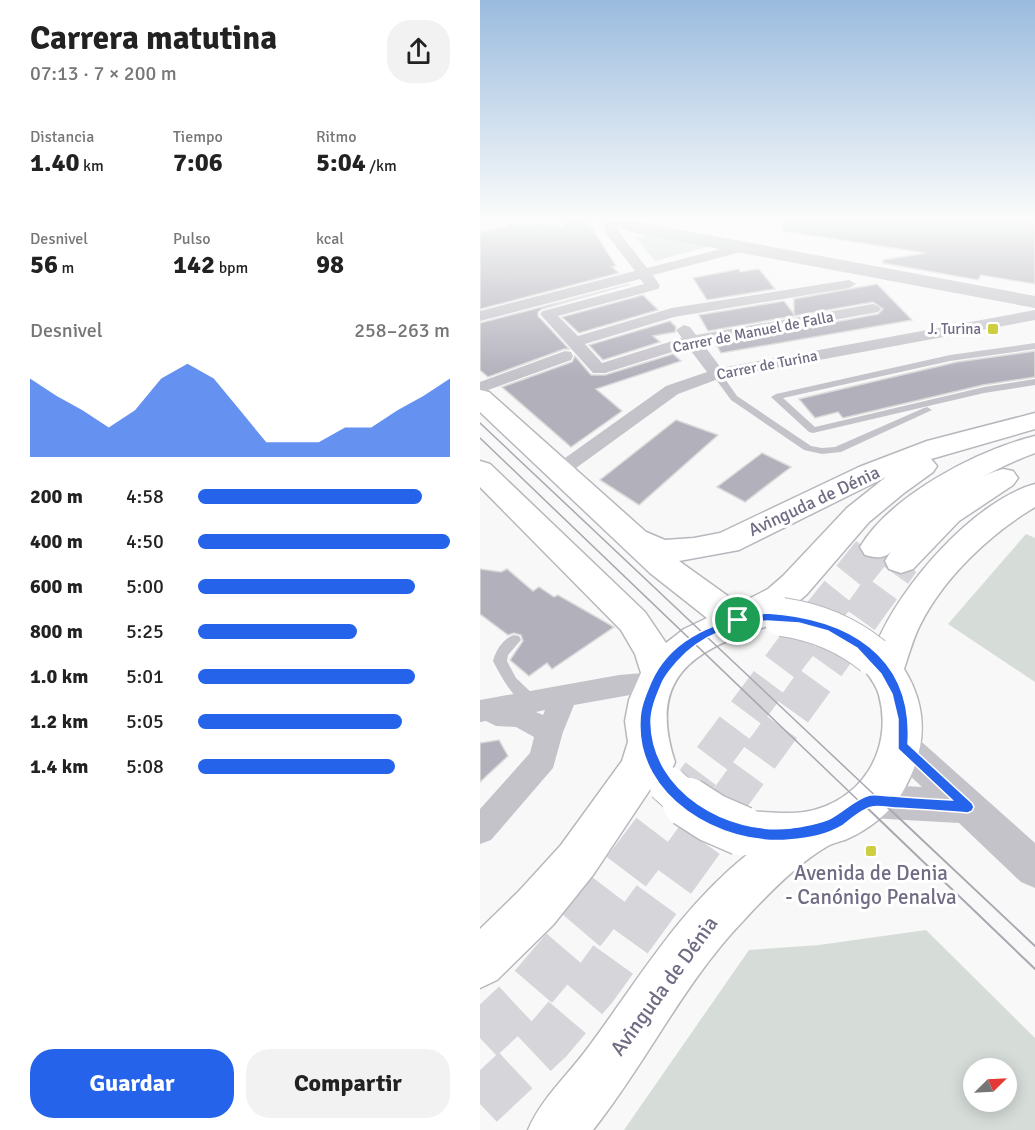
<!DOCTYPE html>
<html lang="es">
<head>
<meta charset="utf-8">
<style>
	body { margin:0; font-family:Signika,sans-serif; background:#f2f2f2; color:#222; height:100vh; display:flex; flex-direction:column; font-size:22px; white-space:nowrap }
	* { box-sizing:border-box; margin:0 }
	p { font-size:20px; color:#767676 }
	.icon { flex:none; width:33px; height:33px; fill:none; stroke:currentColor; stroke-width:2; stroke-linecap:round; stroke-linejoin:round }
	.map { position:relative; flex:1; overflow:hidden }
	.sheet { display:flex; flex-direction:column; background:#fff; width:480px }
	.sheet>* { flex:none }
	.needle { width:39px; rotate:66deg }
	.fabs { position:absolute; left:483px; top:1058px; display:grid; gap:12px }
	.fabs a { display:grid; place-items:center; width:54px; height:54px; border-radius:50%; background:#fff; box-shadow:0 3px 15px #0003; font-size:30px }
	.pin { position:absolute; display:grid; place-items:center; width:51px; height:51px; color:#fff; margin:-26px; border:3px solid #fff; border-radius:50%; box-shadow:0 2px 6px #0007 }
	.round { display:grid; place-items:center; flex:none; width:63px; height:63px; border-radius:24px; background:#f2f2f2 }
	.summary { display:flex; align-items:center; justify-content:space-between; height:102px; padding:0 30px }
	h1 { font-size:33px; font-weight:700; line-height:45px }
	.stats { display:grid; grid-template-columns:repeat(3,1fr); gap:9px; height:102px; padding:6px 30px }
	.stats div { display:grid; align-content:center }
	.stats b { font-size:26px; font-weight:700 }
	.stats small { font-size:16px; font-weight:400 }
	.stats p { font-size:16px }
	.chart { height:168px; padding:12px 30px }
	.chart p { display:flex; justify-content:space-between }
	.chart svg { width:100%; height:108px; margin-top:6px; fill:#2563eb; opacity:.7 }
	.cta { display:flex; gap:12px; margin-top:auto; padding:12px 30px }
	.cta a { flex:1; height:69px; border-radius:24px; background:#2563eb; color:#fff; font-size:24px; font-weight:700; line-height:69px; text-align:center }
	.cta a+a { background:#f2f2f2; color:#222 }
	ul { padding:0 30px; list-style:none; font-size:20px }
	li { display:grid; grid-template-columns:96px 72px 1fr; align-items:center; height:45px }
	li i { height:15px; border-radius:8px; background:#2563eb }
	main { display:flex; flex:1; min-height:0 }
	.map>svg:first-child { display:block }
	.green { fill:#d6ddd9; fill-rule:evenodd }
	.building { fill:#b2b0bb; stroke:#d9dad9; stroke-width:1.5 }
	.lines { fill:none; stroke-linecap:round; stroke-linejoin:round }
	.primary-tunnel-far2 { stroke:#d6d5da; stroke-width:28; stroke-dasharray:28 14; stroke-linecap:butt }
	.primary-tunnel-far1 { stroke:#d6d5da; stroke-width:38; stroke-dasharray:38 19; stroke-linecap:butt }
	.primary-tunnel { stroke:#d6d5da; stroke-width:49; stroke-dasharray:49 25; stroke-linecap:butt }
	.primary-casing { stroke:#b8b7be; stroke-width:3 }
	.service { fill:#c5c3ca; fill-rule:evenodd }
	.minor { fill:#c5c3ca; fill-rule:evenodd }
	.tertiary { fill:#c5c3ca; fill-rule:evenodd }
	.primary { fill:#fff; fill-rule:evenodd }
	.tram-far1 { stroke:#a9a7b0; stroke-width:1.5 }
	.tram { stroke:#a9a7b0; stroke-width:2 }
	.primary-bridge-far1-casing { stroke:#b8b7be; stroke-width:40; stroke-linecap:butt }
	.primary-bridge-casing { stroke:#b8b7be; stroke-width:52; stroke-linecap:butt }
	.primary-bridge-far1 { stroke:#fff; stroke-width:38 }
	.primary-bridge { stroke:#fff; stroke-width:49 }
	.route { fill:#2563eb; stroke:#fff; stroke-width:1.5; fill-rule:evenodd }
	.poi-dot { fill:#cecf40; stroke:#fff; stroke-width:2 }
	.labels { text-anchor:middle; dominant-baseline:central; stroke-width:6; stroke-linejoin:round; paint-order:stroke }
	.far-poi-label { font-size:15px; fill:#716b84; stroke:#fff; text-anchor:end }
	.far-street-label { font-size:15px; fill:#716b84; stroke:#fff }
	.street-label { font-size:18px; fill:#716b84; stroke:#fff }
	.near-poi-label { font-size:21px; fill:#716b84; stroke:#fff }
	.near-street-label { font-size:21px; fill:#716b84; stroke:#fff }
</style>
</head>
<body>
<main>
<section class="sheet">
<div class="summary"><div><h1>Carrera matutina</h1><p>07:13 · 7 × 200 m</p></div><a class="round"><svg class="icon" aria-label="share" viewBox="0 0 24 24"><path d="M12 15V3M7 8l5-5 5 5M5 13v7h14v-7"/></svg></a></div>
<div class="stats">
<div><p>Distancia</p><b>1.40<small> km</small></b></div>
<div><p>Tiempo</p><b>7:06</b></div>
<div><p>Ritmo</p><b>5:04<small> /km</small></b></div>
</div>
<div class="stats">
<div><p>Desnivel</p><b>56<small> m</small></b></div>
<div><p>Pulso</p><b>142<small> bpm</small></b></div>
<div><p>kcal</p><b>98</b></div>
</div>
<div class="chart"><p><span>Desnivel</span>258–263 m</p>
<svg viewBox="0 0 160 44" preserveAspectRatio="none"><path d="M0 44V12L10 19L20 25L30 32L40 25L50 12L60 6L70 12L80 25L90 38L100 38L110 38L120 32L130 32L140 25L150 19L160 12V44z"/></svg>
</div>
<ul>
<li><b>200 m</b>4:58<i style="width:89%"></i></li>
<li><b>400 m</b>4:50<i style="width:100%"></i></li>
<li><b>600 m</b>5:00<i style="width:86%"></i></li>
<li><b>800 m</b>5:25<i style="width:63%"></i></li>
<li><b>1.0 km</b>5:01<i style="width:86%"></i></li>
<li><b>1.2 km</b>5:05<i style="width:81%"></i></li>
<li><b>1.4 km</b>5:08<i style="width:78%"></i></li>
</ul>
<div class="cta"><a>Guardar</a><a>Compartir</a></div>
</section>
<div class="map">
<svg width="555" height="1130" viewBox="0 0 555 1130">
	<rect width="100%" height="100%" fill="#f7f8f7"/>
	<g class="green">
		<path d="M168,234l57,11 2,2 -52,14 -19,-23z"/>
		<path d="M546,534l9,4v144l-87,-58z"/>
		<path d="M446,930l109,108v92h-411l125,-180 70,-5zM494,1068h32v33h-32z"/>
	</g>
	<g class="building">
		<path d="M85,219h21l30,47 -4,1 7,6 -139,36v-77l26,-5 3,-3 20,1 6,-3 29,5z"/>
		<path d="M304,219h251v65l-54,-9 -3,5 -95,-17v-3l43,-7 -143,-22z"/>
		<path d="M259,269l1,3 19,-3 16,20 -68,11 -14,-22z"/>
		<path d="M150,284l-88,25 -4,3v4l31,33h-5l-76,28 -8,-7v-47z"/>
		<path d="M397,284l35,36 -191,33 -5,-9 162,-30 5,-5 -10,-7 -165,29 -9,-16 85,-14 10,13v-15z"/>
		<path d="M163,295l15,15 -79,23 -17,-16z"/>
		<path d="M190,321l6,6 -1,5 -22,4 7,6 -57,18 -14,-15z"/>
		<path d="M555,351v26l-52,8 -140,33 -5,-6 -23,6 -16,-19 158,-37z"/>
		<path d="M193,354l8,7 -85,28 26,22 -51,36 -69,-60 70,-25 3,-6 16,19h14z"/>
		<path d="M196,420l42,15 -79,70 -39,-25z"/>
		<path d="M282,453l29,14 -46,35 -28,-15z"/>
		<path d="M0,569l21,3 6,-3 26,22 6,-4 15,10 4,-2 56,32 -62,42 -5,-6 -18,13 -19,-16 13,-19 -2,-6 -7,-2 -6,2 -28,-21z"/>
		<path d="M19,740l9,16 -28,26v-39z"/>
	</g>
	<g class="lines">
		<path class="primary-tunnel-far2" d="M390,554l6,-7"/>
		<g class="primary-tunnel-far1">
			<path d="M198,804l116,-155 77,-96"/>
			<path d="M246,804l175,-243"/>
		</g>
		<g class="primary-tunnel">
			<path d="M0,1038l48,-45 58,-68 93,-123"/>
			<path d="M0,1104l68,-64 46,-54 133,-184"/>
		</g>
		<g class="primary-casing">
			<g id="primary">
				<path d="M0,390l9,2 157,140 19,8 29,-2 26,-5 139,-66 68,-26 108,-28v16l-104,30 6,7 -4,6 -29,21 -35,29 -62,72 -15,13 -22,12 -5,8c-72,23 -118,51 -90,135l-6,13 -12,4 -64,96 -40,50 -56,55 -17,8v-59l39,-38 42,-46 61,-84 6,-19 -3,-21 4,-21 12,-27 -6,-19 -14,-24 -141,-143v-26l10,3 155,148 21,31 18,-14 23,-11 -57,-45 -170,-161zM406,477l-39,31 -64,68 -15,13 -29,15 -60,-43 60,-11z"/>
				<path d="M555,436v17c-41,15 -79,37 -112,65 -11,9 -26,31 -36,37 -7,4 -15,2 -22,0l-5,-8c31,-52 118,-97 175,-111z"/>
				<path d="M523,469l10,2 5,7 -5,7 -54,36 -46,48 -12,4 -12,-4 -4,-8c20,-35 79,-82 118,-92z"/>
				<path d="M555,484v23c-45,27 -91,70 -115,118 -7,14 -11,29 -16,44 26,42 22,83 -2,124 -12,20 -34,37 -55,46 -7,3 -15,4 -21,8 -29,17 -59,48 -82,73 -60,62 -97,142 -151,210h-65c13,-31 39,-54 59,-81 53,-71 91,-139 162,-196l-23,-7 -6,-15 6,-15c25,-9 52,0 78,-4 57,-9 90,-62 75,-117 -4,-15 -17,-26 -24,-39l5,-10 13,-4 4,1c23,-57 97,-142 158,-159z"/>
			</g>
		</g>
		<g class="service">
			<path d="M555,343v6l-85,12 -167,37 32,29 169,-40 51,-8v6l-51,8 -171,40 -4,-1 -38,-35 5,-3 174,-39z"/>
			<path d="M237,371l3,1 17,24 74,50 11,2 13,-1 89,-39 3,-1 5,3 -91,42 -19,2 -18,-4 -73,-50 -19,-26z"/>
			<path d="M34,635l5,1 2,4 -13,15 -1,6 9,17 20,19 2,4 -2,4c-18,6 -36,-31 -43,-44 3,-11 10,-22 21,-26z"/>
		</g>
		<g class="minor">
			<path d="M124,219h12l3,13 28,36 93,-24 7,4 -2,3 -92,24 7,11 -2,3 -100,27 20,20 94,-28 177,-28 7,4 -7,4 -175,29 -89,27 17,19 80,-25 -6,-8 8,-5 6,2 6,8 177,-31 5,2 3,3 -3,3 -175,32 18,24 314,-58v10l-314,58 -43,16 -113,82 -7,2 -7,-2 -3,-4 3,-4 115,-82 41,-14 -19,-25 -83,26h-12l-53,-59 3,-3 101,-27 -4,-5 -160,42v-10l155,-40 -30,-39z"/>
			<path d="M85,351l6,1 2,4 -2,4 -91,33v-11z"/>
			<path d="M175,672l9,3 4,7 -4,7 -90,16 -11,27 -10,36 -62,72 -11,4v-35l50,-56 4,-16 -18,-10 -20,-1 -10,-5 -6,1v-22l139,-25zM65,710l-2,5 -7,-3z"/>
		</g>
		<g class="tertiary">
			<path d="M116,219h27l412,77v12l-400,-75 -37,-11z"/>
			<path d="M422,731l12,4 121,108v45l-14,-6 -62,-59 -89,-5 -13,-5 -5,-12 5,-12 13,-5 52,3 -32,-30 -5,-11 5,-11z"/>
		</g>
		<use href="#primary" class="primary"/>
		<g class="tram-far1">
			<path d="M0,423l404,381"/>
			<path d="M0,438l382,366"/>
		</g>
		<g class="tram">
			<path d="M381,802l174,167"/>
			<path d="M402,802l153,144"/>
		</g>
		<g class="primary-bridge-far1-casing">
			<g id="primary-bridge-far1">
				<path d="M302,617c35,5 64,17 91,39"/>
				<path d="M189,786l20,18"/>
			</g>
		</g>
		<g class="primary-bridge-casing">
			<path id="primary-bridge" d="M207,802l25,16 30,13"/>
		</g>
		<use href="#primary-bridge-far1" class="primary-bridge-far1"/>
		<use href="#primary-bridge" class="primary-bridge"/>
	</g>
	<linearGradient id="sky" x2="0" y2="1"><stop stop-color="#9abbde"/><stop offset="0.58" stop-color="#fbfcfb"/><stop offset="1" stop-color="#fbfcfb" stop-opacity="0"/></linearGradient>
	<rect width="555" height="377" fill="url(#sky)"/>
	<path class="route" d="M287,613c79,5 147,41 141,131l64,59 2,4 -2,4 -4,2c-24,-2 -49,-4 -73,-5 -6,0 -16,-3 -23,-1 -10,2 -22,13 -30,19 -15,9 -36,13 -53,14 -68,6 -153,-43 -149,-119 0,-14 6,-27 11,-39 20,-46 70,-63 116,-69zM287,621l32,2 29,8 29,17 24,26 11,20 6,25v30l54,51c-20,-1 -40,-2 -59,-4 -7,0 -16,-2 -23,-1 -14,3 -27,17 -39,23 -12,6 -27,8 -40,10 -63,7 -139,-36 -140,-106 0,-14 6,-27 11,-39 4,-9 10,-15 16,-22 24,-27 54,-36 89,-40z"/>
	<g class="poi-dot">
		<rect x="507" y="323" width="12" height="12" rx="3"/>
		<rect x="385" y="845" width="12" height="12" rx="3"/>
	</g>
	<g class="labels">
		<g class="far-poi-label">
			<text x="501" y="329">J. Turina</text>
		</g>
		<g class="far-street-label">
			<text transform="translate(273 332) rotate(-11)">Carrer de Manuel de Falla</text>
			<text transform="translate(287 365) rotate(-11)">Carrer de Turina</text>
		</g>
		<g class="street-label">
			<text transform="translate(334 501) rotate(-25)">Avinguda de Dénia</text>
		</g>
		<g class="near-poi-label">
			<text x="391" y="873">Avenida de Denia<tspan x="391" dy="24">- Canónigo Penalva</tspan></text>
		</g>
		<g class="near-street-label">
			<text transform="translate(184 986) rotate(-54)">Avinguda de Dénia</text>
		</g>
	</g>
</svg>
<div class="fabs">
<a><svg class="needle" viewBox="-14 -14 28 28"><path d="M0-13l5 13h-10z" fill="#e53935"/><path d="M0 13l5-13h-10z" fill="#767676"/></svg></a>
</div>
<div class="pin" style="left:258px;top:620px;background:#1e9e55"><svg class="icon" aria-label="arrive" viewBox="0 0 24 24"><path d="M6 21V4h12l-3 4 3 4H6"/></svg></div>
</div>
</main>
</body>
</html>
